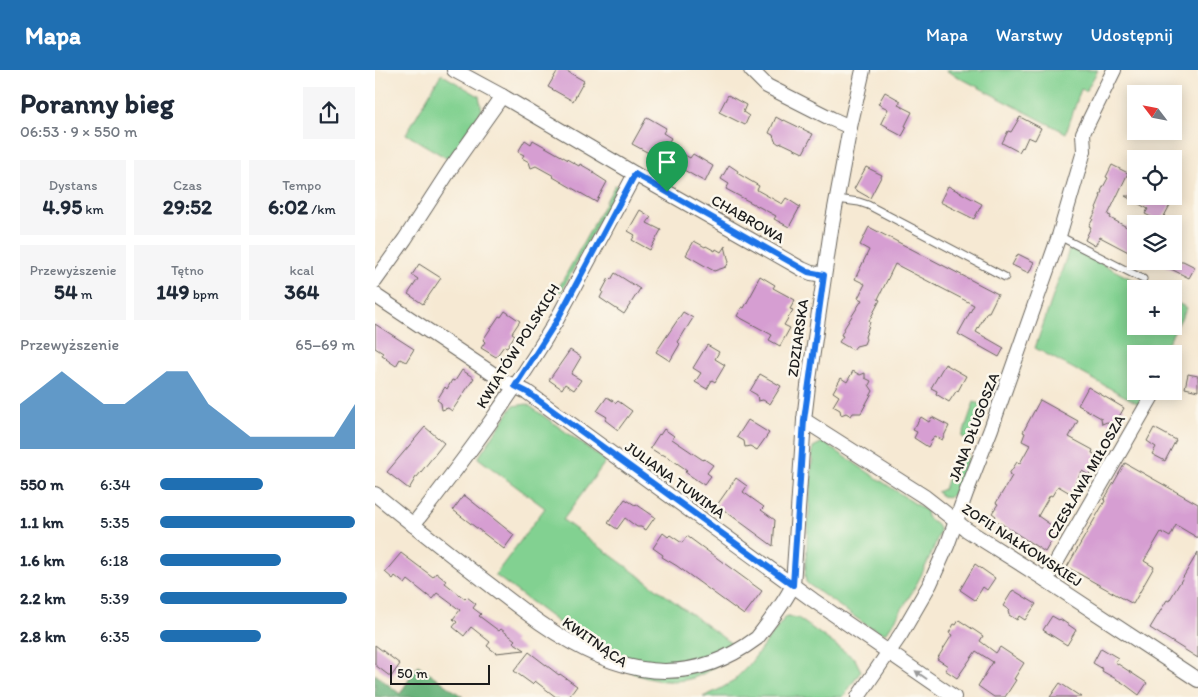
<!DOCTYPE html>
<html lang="pl">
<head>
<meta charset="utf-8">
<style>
	body { margin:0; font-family:Itim,sans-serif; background:#f6f6f7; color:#1f2937; height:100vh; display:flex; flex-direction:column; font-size:19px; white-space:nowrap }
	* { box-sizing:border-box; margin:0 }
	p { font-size:16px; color:#747a83 }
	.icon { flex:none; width:28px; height:28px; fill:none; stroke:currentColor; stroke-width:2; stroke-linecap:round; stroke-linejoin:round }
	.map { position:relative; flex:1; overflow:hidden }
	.side { display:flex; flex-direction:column; background:#fff; width:375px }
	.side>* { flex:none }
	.needle { width:32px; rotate:302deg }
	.tools { position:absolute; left:752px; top:15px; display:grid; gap:10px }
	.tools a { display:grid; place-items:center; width:55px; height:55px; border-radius:0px; background:#fff; box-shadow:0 2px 12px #0003; font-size:25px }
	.scale { position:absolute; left:15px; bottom:12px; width:100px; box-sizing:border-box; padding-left:5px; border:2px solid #1c1c1c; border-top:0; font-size:14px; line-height:18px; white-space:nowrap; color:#1c1c1c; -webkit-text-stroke:4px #fbf7ec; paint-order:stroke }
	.pin { position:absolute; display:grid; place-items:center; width:42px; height:42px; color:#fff; margin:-51px -21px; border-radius:50% 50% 50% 0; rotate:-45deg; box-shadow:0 0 5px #0007 }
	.pin .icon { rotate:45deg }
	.round { display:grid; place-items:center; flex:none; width:52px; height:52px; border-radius:0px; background:#f6f6f7 }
	.summary { display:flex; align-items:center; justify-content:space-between; height:85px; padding:0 20px }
	h1 { font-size:28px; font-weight:700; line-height:38px }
	.stats { display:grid; grid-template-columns:repeat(3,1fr); gap:8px; height:85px; padding:5px 20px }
	.stats div { display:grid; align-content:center; border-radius:0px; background:#f6f6f7; text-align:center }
	.stats b { font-size:21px; font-weight:700 }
	.stats small { font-size:14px; font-weight:400 }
	.stats p { font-size:14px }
	.chart { height:140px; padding:10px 20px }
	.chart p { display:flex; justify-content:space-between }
	.chart svg { width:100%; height:90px; margin-top:5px; fill:#1f6fb2; opacity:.7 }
	ul { padding:0 20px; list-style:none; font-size:16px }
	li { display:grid; grid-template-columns:80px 60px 1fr; align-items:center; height:38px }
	li i { height:12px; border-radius:6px; background:#1f6fb2 }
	header { display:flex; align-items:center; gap:30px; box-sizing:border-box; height:70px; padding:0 25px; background:#1f6fb2; color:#fff }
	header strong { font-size:24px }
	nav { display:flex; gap:28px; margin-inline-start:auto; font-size:18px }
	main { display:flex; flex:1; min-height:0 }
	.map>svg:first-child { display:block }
	.green { fill:#82d191; stroke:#4f7656 }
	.forest { fill:#69b37b; stroke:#42684c }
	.building { fill:#d69ed2 }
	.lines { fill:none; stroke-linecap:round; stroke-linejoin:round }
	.service-casing { stroke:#68645c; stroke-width:9 }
	.minor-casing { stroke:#68645c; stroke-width:16 }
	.service { stroke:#fff; stroke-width:7 }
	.minor { stroke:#fff; stroke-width:14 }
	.oneway { fill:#999 }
	.route-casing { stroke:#fff; stroke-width:10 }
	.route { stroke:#1a73e8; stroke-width:6 }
	.labels { text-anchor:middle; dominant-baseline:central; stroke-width:5; stroke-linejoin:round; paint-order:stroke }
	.street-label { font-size:15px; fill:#1c1c1c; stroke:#fbf7ec }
</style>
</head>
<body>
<header>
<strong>Mapa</strong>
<nav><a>Mapa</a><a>Warstwy</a><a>Udostępnij</a></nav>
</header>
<main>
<section class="side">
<div class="summary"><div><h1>Poranny bieg</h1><p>06:53 · 9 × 550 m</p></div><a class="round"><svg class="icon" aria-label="share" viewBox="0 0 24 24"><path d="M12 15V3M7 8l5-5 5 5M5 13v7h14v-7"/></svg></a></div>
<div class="stats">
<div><p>Dystans</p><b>4.95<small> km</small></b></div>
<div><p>Czas</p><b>29:52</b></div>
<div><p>Tempo</p><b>6:02<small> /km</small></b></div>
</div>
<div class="stats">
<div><p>Przewyższenie</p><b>54<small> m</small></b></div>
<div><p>Tętno</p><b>149<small> bpm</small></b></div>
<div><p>kcal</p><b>364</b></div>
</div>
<div class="chart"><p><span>Przewyższenie</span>65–69 m</p>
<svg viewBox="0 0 160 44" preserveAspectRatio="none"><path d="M0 44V22L10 14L20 6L30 14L40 22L50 22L60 14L70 6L80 6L90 22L100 30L110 38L120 38L130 38L140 38L150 38L160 22V44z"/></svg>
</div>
<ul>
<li><b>550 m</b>6:34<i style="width:53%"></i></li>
<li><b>1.1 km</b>5:35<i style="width:100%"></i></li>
<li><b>1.6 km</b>6:18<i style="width:62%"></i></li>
<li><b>2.2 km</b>5:39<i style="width:96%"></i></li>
<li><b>2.8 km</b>6:35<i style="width:52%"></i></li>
</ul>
</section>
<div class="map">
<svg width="823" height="627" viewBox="0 0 823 627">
	<rect width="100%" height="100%" fill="#fbf7ec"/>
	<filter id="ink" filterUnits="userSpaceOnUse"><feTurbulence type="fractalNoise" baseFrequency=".02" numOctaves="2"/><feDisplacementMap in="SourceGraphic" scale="10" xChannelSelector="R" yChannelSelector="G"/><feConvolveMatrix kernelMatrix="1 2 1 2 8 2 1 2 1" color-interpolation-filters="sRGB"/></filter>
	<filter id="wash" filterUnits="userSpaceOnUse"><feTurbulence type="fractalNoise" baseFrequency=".0096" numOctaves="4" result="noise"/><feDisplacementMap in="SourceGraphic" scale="20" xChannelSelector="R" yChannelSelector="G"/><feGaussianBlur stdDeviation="1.12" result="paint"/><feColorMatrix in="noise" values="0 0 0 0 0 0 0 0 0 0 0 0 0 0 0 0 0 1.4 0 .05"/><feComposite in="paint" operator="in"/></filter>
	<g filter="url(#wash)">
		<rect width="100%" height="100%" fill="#f6e9d3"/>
		<g class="green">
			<path d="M570,0h153l-12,21 -5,-2 -15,44z"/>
			<path d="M66,4l38,22 3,14 -34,49 -42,-25z"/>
			<path d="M240,115l3,1 -57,106 -4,-1z"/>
			<path d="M695,177l80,42h-14v37h38v-25l13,7 -25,45 2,1h-28v37h13l-8,14 -106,-57z"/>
			<path d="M599,332l14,5 -13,35 -13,-5z"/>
			<path d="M152,334l79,57 -43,59 173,127c-13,13 -25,25 -43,31 -19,6 -42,3 -60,-5 -25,-12 -48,-30 -70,-47 -23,-17 -45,-34 -68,-51l50,-67 -67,-50 35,-52z"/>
			<path d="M448,372l103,69 1,6 10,8 3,6c-12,36 -32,70 -53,101 -6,2 -9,-1 -14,-5l-1,2 -64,-45 -2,-2 -1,-6 8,-129z"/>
			<path d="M582,382l12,4 -17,39c-5,6 -10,1 -15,-3l7,-3z"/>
			<path d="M411,546l12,2 57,41 6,12 -18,26h-140l15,-7 18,-10 -1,-1 14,-14z"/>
		</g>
		<path class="forest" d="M43,595l45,32h-88v-23l25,20z"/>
		<g id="blocks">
			<g class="building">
				<path d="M183,0h7l19,11 -11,20 -25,-14z"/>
				<path d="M510,22l16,9 -3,4 14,7 -7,14 2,1 -5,9 -15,-8 1,-1 -7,-4 7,-14 -10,-5z"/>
				<path d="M353,25l18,10 -3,7 6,4 -4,9 -26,-13z"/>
				<path d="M272,47l19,11 -3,5 8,5 -4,7 23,13 3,-4 20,12 -8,16 -44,-25 -1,2 -28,-15z"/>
				<path d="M401,47l7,4 1,-1 29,14 -10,19 -21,-10 -3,1 -4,-3 -2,-6 -4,-2z"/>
				<path d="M645,47l21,11 -6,12 -7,-3 -5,11 -1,-1 -3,5 -17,-9 6,-12 3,1z"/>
				<path d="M150,70l6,4 2,-4 46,26 1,-2 14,8 -1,1 14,9 -11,20 -43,-25 1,-1 -18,-10 -5,2 -2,-6 -7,-4 2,-3 -6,-3z"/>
				<path d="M354,95l9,6 -1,2 22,13 -2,4 25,14 4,-6 14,9 -11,20 -15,-8 2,-3 -50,-27 3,-5 -8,-5z"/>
				<path d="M737,95l16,8 -20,42 3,1 -1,2 26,14v24l-36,-19 -5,9 -10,-6 6,-13 -2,-1 4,-7h-1l5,-10 -1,-1 5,-12h-1l2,-5h-1l7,-13 -2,-1z"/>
				<path d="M491,97l16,8 -12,23 -16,-9z"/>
				<path d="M573,116l34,18 -8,15 -34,-17z"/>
				<path d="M750,126h38l-2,4 9,5 -9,17 -16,-8 3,-5z"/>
				<path d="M265,140l11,7 -4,6 14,7 -11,20 -18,-10 3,-5 -7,-4z"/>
				<path d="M494,157l129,67 -9,18h-2l-11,20 28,16 -5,9 -41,-23 16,-29 -79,-41 -17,35 2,1 -11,21 1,1 -5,15 1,2 -2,5 -8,2 -3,4 -14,-8 4,-6 -2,-1 4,-8 17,-27 -4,-2 7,-14 -10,-5 14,-29 -9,-5z"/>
				<path d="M319,171l11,6 1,-1 9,5 1,-2 5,3 4,-6 4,16 -3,5 -12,4 -28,-16z"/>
				<path d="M643,184l16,8 -5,11 -17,-8z"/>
				<path d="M780,191h28l12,6 -6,11z"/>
				<path d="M44,194l22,14 -18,26 -15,-10 10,-15 -6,-4z"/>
				<path d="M240,203l25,16 -16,25 -24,-16 3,-6 -1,-1 7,-13 2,2z"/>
				<path d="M385,206l15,9 -2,3 22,12 -5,9 3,1 -9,15 6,3 -10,18 -11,-6 3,-5 -35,-19 5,-9 2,1 12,-22 -1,-1z"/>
				<path d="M130,241l15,10 -8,12 3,2 -8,12 -3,-1 -8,11 -15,-9 4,-6 -2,-2 16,-24 2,1z"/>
				<path d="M308,242l10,6 -15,24 2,2 -10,17 -14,-9z"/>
				<path d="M0,254l39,25 -8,13 -6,-3 -4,7 -10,-7 1,-1 -5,-3 1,-2 -8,-5z"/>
				<path d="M332,275l12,7 -4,7 10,6 -10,17 -3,-2 -5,9 -12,-7 6,-9 -8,-5z"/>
				<path d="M195,280l11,7 -10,17 10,6 -7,10 -9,-6 -3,5 -13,-9z"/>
				<path d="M570,294l21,12 -8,15 -1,-1 -8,12 -13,-8 1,-3 -6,-3z"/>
				<path d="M87,300l12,8 -22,33 -4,-3 -6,2 -1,-7 -4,-3 8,-13 2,2 5,-9 3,1z"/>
				<path d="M478,301l7,4 5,-2v5l6,3 -2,4 4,6 -12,22h-8l-2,3 -5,-3 -5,2 -1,-5 -7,-4 6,-10 -6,-4 8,-14 6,4z"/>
				<path d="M385,304l21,12 -11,18 -7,-4 -5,1 -1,-6 -7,-4z"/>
				<path d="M813,304l10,2v15l-13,-3z"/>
				<path d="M713,317l36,21 -10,18 -7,-4 -5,2 -1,-6 -23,-13z"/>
				<path d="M232,327l9,6 2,-2 14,10 -14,19 -13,-10 2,-3 -10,-6z"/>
				<path d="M665,330l38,21 -9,16 24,13 -1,3 7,4 -10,18 -7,-4 -12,22 -12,-7 -6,10 -2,-1 -12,21 20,14 -13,22 -51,-33 2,-3 -4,-3 6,-9 -2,-1 16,-27 -3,-2 8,-12 3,1 10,-18 -8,-4 3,-8 -2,-1z"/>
				<path d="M546,347l8,5 3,-5 17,9 -7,14 -8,-4 -6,11 -14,-9 3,-6 -4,-2z"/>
				<path d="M373,350l21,13 -12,17 -7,-4 -5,1 -1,-6 -7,-4z"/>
				<path d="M50,357l19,16 -27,34h-1l-7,12 -22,-17z"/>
				<path d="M779,358l22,12 -11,21 -13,-7 4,-7 -9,-6z"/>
				<path d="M289,359l10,7 -2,3 31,21 1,-1 9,6 -6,8 4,3 -7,9 -19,-13 2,-2 -16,-11 -9,-5 -1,1 -11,-7 9,-14 1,1z"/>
				<path d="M750,393l73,41v34l-22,-13 -6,12 -9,-5 -17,29 10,6 -21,37 -66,-37 38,-66 -1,-1z"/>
				<path d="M361,408l11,8 -4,6 21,15 -3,3 14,10 -2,26 -56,-41z"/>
				<path d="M89,425l50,40 -10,14 -51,-39z"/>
				<path d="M250,429l10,6 1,-1 19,13 -9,13 -5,-3h-4l-12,-9 -8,11 -9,-6z"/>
				<path d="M288,463l5,4 2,-2 12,8 5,-7 75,55 -18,24 -67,-49 -15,-9 1,-2 -10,-7z"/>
				<path d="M823,482v106l-48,-30 17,-28 2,1z"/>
				<path d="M26,483l32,24 3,-4 10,8 -1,2 20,16 2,-2 9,7 -3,4 8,6 -2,2 20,15 2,-2 14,11 -2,2 12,8 -29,3 -9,-7 3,-4 -19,-15 -7,9 -11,-9 4,-5 -4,-3 7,-9 -23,-17 -5,6 -24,-19 -3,4 -10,-8 -2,3 -8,-7z"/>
				<path d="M600,494l20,14 -8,12 -4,-3 -8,13 -15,-10z"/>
				<path d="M638,520l23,14 -11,16 -6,-4 -2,4 -8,-5 -1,-4 1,-1 -6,-4z"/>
				<path d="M677,546l7,4 1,-1 16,11 -9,15 -24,-15z"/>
				<path d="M584,550l24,16 -3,5 16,12 4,-6 24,16 -10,16 2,1 -11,17h-11l-16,-11 15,-24 -17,-11 -19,27 -12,-8 3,-4 -11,-7 15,-24 -3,-2 5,-9 2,1z"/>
				<path d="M0,575l25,19 -9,13 -16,-12z"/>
				<path d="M726,578l17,10 -3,4 32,21 -8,12 -16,-12 -21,-12 1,-2 -10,-6z"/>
				<path d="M154,582l30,23 1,-1 17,12 -8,11h-13l-21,-16 -3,3 -18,-13z"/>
				<path d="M685,613l21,14h-31z"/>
			</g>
		</g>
	</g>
	<g filter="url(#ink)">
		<use href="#blocks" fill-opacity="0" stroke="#68645c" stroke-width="1"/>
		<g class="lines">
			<g class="service-casing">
				<g id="service">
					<path d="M462,129l22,3 9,3 137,72"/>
					<path d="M684,166l84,43"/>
				</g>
			</g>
			<g class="minor-casing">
				<g id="minor">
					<path d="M79,0l48,26 133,78 167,95 9,4 13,2"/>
					<path d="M376,0l16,16 65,33 18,8"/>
					<path d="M0,211l30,-42 46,-71 51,-72"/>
					<path d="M0,224l1,2 129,86 10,4 12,6 286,208 141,97"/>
					<path d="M429,350l121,77 42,33 79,50 152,100"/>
					<path d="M0,424c49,40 99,79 149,117 78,59 154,86 233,27 13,-17 27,-34 36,-53l11,-165 4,-34 23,-156 19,-103 13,-57"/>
					<path d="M38,455c51,-65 101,-132 143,-204l79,-147"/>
					<path d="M671,510l109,-189"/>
					<path d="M483,627l43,-63 29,-50 17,-38 19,-53 25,-64 68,-193 25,-85 -1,-18 31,-63"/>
				</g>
			</g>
			<use href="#service" class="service"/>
			<use href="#minor" class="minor"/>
		</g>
		<defs><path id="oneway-solid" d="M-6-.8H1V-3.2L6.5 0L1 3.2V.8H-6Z" transform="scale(1.25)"/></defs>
		<use class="oneway" href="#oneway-solid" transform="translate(546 605) rotate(-145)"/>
	</g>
	<g class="lines" filter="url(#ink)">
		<g class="route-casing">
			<path id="route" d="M260,104l173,98 16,3 -20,145 -11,165 -266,-193 -12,-6 41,-64z"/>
		</g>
		<use href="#route" class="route"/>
	</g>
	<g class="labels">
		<g class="street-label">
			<text transform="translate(373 149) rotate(30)">CHABROWA</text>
			<text transform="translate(423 268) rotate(-82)">ZDZIARSKA</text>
			<text transform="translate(143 276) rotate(-58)">KWIATÓW POLSKICH</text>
			<text transform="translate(599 357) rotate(-69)">JANA DŁUGOSZA</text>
			<text transform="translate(711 407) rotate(-60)">CZESŁAWA MIŁOSZA</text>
			<text transform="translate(300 410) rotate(36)">JULIANA TUWIMA</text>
			<text transform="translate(647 475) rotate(33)">ZOFII NAŁKOWSKIEJ</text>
			<text transform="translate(220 572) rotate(35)">KWITNĄCA</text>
		</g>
	</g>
</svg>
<div class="tools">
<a><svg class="needle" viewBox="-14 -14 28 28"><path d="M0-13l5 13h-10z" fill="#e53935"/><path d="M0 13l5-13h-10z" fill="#747a83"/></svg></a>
<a><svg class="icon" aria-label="locate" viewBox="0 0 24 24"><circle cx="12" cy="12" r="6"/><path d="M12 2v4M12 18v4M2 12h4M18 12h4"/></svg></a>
<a><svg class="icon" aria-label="layers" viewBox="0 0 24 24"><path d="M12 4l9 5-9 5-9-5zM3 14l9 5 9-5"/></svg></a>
<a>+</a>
<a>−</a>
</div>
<div class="scale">50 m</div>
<div class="pin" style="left:292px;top:122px;background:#1e9e55"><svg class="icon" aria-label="arrive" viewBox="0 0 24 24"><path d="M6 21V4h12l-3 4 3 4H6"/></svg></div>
</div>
</main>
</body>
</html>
